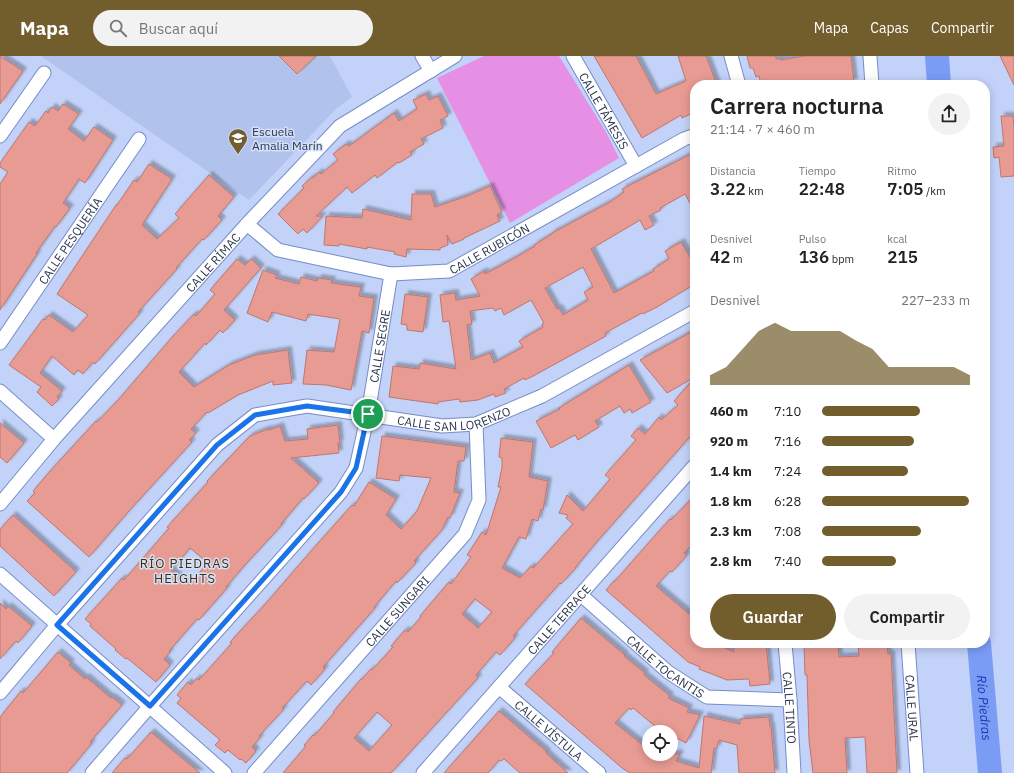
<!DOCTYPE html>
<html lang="es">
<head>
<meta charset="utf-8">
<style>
	body { margin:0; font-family:"IBM Plex Sans",sans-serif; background:#f2f2f2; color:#222; height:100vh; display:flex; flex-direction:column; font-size:15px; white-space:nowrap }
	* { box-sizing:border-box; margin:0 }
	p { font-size:13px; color:#767676 }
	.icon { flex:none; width:22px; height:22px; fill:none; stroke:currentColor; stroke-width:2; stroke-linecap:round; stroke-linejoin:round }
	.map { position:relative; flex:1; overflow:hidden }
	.side { position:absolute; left:690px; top:24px; width:300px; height:568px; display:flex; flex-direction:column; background:#fff; border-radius:16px; box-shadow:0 2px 10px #0003 }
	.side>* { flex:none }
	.buttons { position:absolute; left:642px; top:669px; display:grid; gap:8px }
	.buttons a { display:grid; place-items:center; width:36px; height:36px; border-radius:50%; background:#fff; box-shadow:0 2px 10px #0003; font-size:20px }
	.pin { position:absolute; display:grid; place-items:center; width:34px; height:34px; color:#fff; margin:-17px; border:2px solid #fff; border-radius:50%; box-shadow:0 1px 4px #0007 }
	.round { display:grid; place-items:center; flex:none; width:42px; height:42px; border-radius:21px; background:#f2f2f2 }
	.overview { display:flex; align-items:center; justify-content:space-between; height:68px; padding:0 20px }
	h1 { font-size:22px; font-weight:600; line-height:30px }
	.figures { display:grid; grid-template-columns:repeat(3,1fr); gap:6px; height:68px; padding:4px 20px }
	.figures div { display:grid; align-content:center }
	.figures b { font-size:17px; font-weight:600 }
	.figures small { font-size:11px; font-weight:400 }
	.figures p { font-size:11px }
	.chart { height:112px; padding:8px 20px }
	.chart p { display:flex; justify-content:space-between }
	.chart svg { width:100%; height:72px; margin-top:4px; fill:#725d2c; opacity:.7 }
	.button { display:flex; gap:8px; margin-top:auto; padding:8px 20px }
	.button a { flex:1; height:46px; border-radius:24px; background:#725d2c; color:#fff; font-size:16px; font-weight:600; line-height:46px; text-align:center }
	.button a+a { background:#f2f2f2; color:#222 }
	ul { padding:0 20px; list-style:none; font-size:13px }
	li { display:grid; grid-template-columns:64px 48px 1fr; align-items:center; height:30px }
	li i { height:10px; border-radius:5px; background:#725d2c }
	header { display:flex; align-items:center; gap:24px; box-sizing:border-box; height:56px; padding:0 20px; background:#725d2c; color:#fff }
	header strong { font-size:19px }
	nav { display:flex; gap:22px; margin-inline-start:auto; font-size:14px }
	.search { width:280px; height:36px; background:#f2f2f2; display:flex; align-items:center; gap:10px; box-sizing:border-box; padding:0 14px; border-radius:22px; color:#767676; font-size:15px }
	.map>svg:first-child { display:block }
	.built { fill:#b1c3ec }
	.green { fill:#e590e5 }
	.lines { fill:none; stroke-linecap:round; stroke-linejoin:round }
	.river { stroke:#7a9cf5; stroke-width:24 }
	.building { fill:#e79b92; stroke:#bf766e; fill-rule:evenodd; filter:url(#shadow) }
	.minor-casing { stroke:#758dc8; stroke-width:15 }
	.minor { stroke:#fff; stroke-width:13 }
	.route-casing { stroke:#fff; stroke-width:8 }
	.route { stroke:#1a73e8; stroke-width:5 }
	.labels { text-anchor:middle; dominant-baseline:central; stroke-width:3; stroke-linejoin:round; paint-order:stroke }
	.street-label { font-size:12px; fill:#2c3650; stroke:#d4dff9 }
	.poi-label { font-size:12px; fill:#2c3650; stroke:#d4dff9; text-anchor:start }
	.neighbourhood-label { font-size:13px; letter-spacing:1px; fill:#413108; stroke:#d4dff9 }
	.water-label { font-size:13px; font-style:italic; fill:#1d37b5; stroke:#d4dff9 }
</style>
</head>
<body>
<header>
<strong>Mapa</strong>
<div class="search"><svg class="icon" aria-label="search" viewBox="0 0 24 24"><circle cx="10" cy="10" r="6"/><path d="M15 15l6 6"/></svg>Buscar aquí</div>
<nav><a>Mapa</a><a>Capas</a><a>Compartir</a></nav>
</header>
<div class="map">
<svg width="1014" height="717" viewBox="0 0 1014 717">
	<defs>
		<filter id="shadow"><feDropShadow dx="3.5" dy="-3.5" stdDeviation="1" flood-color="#0004"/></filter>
	</defs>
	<rect width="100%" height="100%" fill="#c2d2f8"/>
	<path class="built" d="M41,0h289l22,41 -16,12 -87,91z"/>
	<path class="green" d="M484,0h75l47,76 13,26 -109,65 -73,-145z"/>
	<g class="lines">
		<g class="river">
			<path d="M937,0l2,29"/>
			<path id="s1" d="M979,587l11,130"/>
		</g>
	</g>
	<g class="building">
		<path d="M0,0l23,15 -23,33z"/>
		<path d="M279,0h37l-19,18z"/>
		<path d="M594,0h42l20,38 30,-13 -8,-25h28l11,29h-22v27l-13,6 -1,-3 -39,23z"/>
		<path d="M747,0h29v3l4,-1v2l25,-4h46l3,26 -33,3h-60l-2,-9 -3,1 -3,-9h-3z"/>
		<path d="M1000,0h14v29z"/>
		<path d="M426,38l3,6 9,-4 10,20 -8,4 3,8 -22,11 3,5 -14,8 2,3 -13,8 -1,-1 -21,16 -2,-3 -23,18 -5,-6 -31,29h7l-16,17 -4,-4 -5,5 -20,-20 26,-26 -2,-2 10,-9 1,1 6,-6 2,2 17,-14 -5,-6 13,-10 3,2 45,-33 5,8 18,-12 -4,-9z"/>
		<path d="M63,48l16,10 -11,15 16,12 10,-14 19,13 -28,43 -6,-4 -16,24 7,5 -14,19 -1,-1 -19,27 1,1 -37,56v-126l8,-12 -8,-5v-4l29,-41 6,4 11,-15 2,2 4,-6 6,4z"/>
		<path d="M1001,60h12l1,11v49l-13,1 -2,-20 -5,1 -1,-11 11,-1z"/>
		<path d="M695,96v60l-10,-18 -25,14 1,2 -12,6 5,9 -9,5 -5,-10 -49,29 23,44 40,-22 -1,-2 16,-10 -4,-8 16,-9 10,17 4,-2v27l-38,23 -14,7 -1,-1 -37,20 1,3 -71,39 -10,5 -1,-2 -20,11 2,4 -11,4 -1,-3 -16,6 -18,2 -1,-3 -21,3v2l-49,-7 4,-31 26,3 1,-6 36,6 -7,-48 -6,1 -3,-27 15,-2 1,7 24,-4 -9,-17 13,-8 1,3 28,-15 22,-13 -1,-1 18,-11v-1l58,-31 14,-10 -2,-3zM583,211l10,20 -9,5 4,8 -25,15 -4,-7 -2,1 -12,-21zM531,244l13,23 -2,1 1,3 -24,14 4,6 -29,16 -4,-10 -19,7 -4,-35 5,-1 -2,-13 23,-3 2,3 6,-3 3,7z"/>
		<path d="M149,108l23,15 -30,46 15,14 22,-21 -4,-4 34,-39 25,22 -16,19 4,4 -18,20 -2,-1 -26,29 1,1 -39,43 2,1 -45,51 -2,-2 -10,12 -5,-4 -4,5 -22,-19 -12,17 22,18 -5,6 2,2 -7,7 -15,-14 4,-5 -32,-22 34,-46 2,1 4,-5 24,17 15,-17 -31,-21 59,-89h1l17,-25 3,2z"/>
		<path d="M490,130l12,26 -5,3 3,6 -36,17v1l-12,5 -5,-9 1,10 -8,3v2l-33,-1 -1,8 -12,-3 1,-2 -28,-5v2l-28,-5v2l-15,-1 2,-29 36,2 1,-9 48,11 1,-26h19l4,13 32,-11z"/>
		<path d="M237,203l8,6 6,-6 10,9 -37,42 11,10 -12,13 -3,-3 -14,15 -1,-2 -26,29 15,15 35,-22 26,-10 33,-5 4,33 -19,2v-4l-35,14 -30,18 -1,-1 -16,17 5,4 -7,7 3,2 -64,70 -39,45 -62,-56 8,-8 -2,-2 18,-21 45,-49 1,1 21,-22 56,-65 20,-21 2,2 19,-22 -5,-4z"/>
		<path d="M263,214l14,5 -2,3 24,6 2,-7 16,4 1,-3 14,2 -1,3 30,4 -2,9 15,2 -5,35 -7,-2 -11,59 -25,-5 -23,-1 4,-34 27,2 6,-33 -32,-5 -2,7 -34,-9 -4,10 -21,-9z"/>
		<path d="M405,238l23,3 -5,35 -16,-2v-5l-6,-1z"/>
		<path d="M695,274v101l-101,114 -19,23h1l-15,16 -1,-1 -25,28 -22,25 2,2 -15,17 -4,-3 -20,23 2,3 -87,95h-108l23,-27 -2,-1 9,-10 1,1 20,-23 -1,-1 28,-33h1l9,-10 1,1 21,-23 -2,-1 14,-16 3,2 13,-15 -1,-1 29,-34 2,2 20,-27 -4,-2 15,-23 4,3 15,-48h-3l4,-20v-9l-3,-1 2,-19 32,4 -4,35 19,4 -5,29 -2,-1 -3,12 -6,-2 -6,20 -7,-2 -17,31 18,10 11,-12 2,2 4,-4 36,-40 -7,-6 2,-3 -9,-2 8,-18 16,16 27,-32 -5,-4 31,-35 -5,-4 7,-8 7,6 14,-17 2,3 17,-15 -4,-4 21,-24 -28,16 -27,-33zM475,543l17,13 -14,16 -16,-14zM377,656l15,13 -23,26 -15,-13z"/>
		<path d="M629,309l22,37 -19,11 -2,-4 -6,4 -4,-7 -25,15 4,6 -21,13 -3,-5 -24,13 -15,-27 24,-12 -1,-1z"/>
		<path d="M0,367l24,20 -17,20 -7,-6z"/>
		<path d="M338,369l2,18h-2l1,10 -48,5 28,25 -15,16 -1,-1 -22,26 1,1 -38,41 -18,21 1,1 -28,32 -2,-1 -28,32 1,1 -6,7 6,6 -14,17 -29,-24 -1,1 -11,-9 1,-1 -26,-23 1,-2 -6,-5 37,-41 2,2 45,-52 -2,-1 41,-45 -1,-1 43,-45 18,-7 1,1 11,-4 5,15 23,-2 -1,-10zM190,492l18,15 -19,22 -18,-15z"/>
		<path d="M382,380l84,11 -2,14h-6l-4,31 6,1 -10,25 -2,-1 -6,13 -28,31 2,2 -19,20 -1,-2 -22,26 1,1 -52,59 2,2 -14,16 -4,-4 -25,27 2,1 -25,27 1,2 -8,9 4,4 -10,12 -5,-4 -1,1 -12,-10 -3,3 -10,-8 5,-5 -43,-37 4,-5 -4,-3 11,-13 3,3 6,-7 2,2 33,-37 -2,-1 37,-40 44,-51 41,-46 2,1 15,-24 27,17 -10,16 15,14 16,-18 14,-33 -31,-3 -1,6 -23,-3z"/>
		<path d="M695,439v47l-11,11 3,2 -15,17 -2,-1 -14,15 39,33v24h19l20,9v-9h32l4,41 -20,2 -1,-7 -22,1 -28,-11 1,-2 -12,-5 -82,-72 8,-9h1l44,-50 11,-12 1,1z"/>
		<path d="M13,459l63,57 -22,24 -54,-50v-17z"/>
		<path d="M0,547l6,6 2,-3 24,20 -14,17 -2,-2 -16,18z"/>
		<path d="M581,562l44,37 -1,1 21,17 -1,2 26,21 -2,2 21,10 -2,4 13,3 -14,28 -15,-8v-3h-9l-29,-24 -2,2 -2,-2 -14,15 34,27v4h31l-4,7 23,7 5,-52 36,8v-5l29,-2 1,9h1l4,47h-36l-2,-28 -18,-5 -2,8h-3l-3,25h-81l-8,-5 -97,-84 29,-31 -2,-1z"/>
		<path d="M804,587h32v2h2l1,12 20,-1 -1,-13h29l1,11h3l6,119h-30l-2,-36 -20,1 2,35h-34l-4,-33 -2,-65h-2z"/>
		<path d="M58,596l13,11 -2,2 16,14 1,-2 25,21 1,-1 10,8 -32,37 2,1 -25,30h-67v-56l21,-26 2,2z"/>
		<path d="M499,655l48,41 -1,1 22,20h-48l-16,-14 -3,2 -2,-1 -11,13h-44z"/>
		<path d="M151,676l20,17 29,24h-88l13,-15 2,1z"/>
	</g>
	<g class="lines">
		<g class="minor-casing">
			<g id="minor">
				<path d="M422,0l9,15"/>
				<path id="s2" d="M573,0l63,110"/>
				<path d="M731,0l8,29"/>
				<path d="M870,0l2,29"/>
				<path d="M0,80l44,-63"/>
				<path id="s3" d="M247,168l31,26 113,24 58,-3 235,-132 11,-4"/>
				<path id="s4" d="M0,287l139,-204"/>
				<path d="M0,335l54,48"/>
				<path id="s5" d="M0,448l54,-65 193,-215 93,-98 115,-70"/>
				<path d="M0,518l225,199"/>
				<path id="s6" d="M581,539l87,77 39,25 83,3"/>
				<path id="s7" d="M785,587l5,57 4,73"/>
				<path id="s8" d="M908,587l9,130"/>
				<path id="s9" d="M499,631l100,86"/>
				<path id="s10" d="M0,637l57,-68 160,-180 38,-30 52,-9 135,20 34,-2 66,-28 153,-85"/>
				<path id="s11" d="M92,717l58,-67 191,-214 15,-24 12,-54 23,-140"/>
				<path id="s12" d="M254,717l211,-239 14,-34 -3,-76"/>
				<path id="s13" d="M423,717l272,-308"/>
			</g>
		</g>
		<use href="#minor" class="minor"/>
	</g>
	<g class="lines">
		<g class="route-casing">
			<path id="route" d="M307,350l61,8 -12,54 -15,24 -191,214 -93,-81 160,-180 38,-30z"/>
		</g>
		<use href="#route" class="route"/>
	</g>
	<defs>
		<g id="school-pin" transform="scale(1)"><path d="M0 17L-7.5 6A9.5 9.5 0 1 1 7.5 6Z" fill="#725d2c" stroke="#d4dff9"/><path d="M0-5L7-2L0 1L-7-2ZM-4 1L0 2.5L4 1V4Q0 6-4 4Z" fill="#fff"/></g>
	</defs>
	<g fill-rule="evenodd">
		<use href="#school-pin" x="238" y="82"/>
	</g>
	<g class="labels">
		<g class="street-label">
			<text stroke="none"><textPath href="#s2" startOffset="63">CALLE TÁMESIS</textPath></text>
			<text stroke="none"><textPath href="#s4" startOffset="124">CALLE PESQUERÍA</textPath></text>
			<text stroke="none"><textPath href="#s3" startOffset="260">CALLE RUBICÓN</textPath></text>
			<text stroke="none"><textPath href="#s5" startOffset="322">CALLE RÍMAC</textPath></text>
			<text stroke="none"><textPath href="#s11" startOffset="528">CALLE SEGRE</textPath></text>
			<text stroke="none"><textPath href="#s10" startOffset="580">CALLE SAN LORENZO</textPath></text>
			<text stroke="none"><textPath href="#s12" startOffset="216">CALLE SUNGARI</textPath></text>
			<text stroke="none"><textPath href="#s13" startOffset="205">CALLE TERRACE</textPath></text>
			<text stroke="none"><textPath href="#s6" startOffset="111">CALLE TOCANTIS</textPath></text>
			<text stroke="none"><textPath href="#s7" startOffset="65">CALLE TINTO</textPath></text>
			<text stroke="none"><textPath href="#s8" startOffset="65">CALLE URAL</textPath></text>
			<text stroke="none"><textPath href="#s9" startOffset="66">CALLE VÍSTULA</textPath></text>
		</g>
		<g class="poi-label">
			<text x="252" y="75">Escuela<tspan x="252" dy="14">Amalia Marín</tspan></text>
		</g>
		<g class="neighbourhood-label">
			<text x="185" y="507">RÍO PIEDRAS<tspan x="185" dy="15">HEIGHTS</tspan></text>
		</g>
		<g class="water-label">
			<text stroke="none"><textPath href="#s1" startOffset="65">Río Piedras</textPath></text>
		</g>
	</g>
</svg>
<div class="buttons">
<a><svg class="icon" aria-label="locate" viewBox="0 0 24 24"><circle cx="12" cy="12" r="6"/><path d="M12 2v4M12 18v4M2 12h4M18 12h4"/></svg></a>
</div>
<div class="pin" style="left:368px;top:358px;background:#1e9e55"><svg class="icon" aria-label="arrive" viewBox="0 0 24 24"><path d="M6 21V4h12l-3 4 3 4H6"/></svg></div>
<section class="side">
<div class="overview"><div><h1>Carrera nocturna</h1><p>21:14 · 7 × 460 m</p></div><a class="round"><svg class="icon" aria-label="share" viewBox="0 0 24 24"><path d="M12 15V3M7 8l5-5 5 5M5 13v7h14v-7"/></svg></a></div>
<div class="figures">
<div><p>Distancia</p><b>3.22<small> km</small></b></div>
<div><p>Tiempo</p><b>22:48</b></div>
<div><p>Ritmo</p><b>7:05<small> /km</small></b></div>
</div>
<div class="figures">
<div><p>Desnivel</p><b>42<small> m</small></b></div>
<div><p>Pulso</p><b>136<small> bpm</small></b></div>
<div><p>kcal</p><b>215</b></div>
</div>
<div class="chart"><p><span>Desnivel</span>227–233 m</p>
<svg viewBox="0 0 160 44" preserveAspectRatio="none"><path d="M0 44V38L10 33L20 22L30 11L40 6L50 11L60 11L70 11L80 11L90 17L100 22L110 33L120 33L130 33L140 33L150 33L160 38V44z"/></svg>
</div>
<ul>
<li><b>460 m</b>7:10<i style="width:66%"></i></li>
<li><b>920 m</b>7:16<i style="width:62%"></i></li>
<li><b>1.4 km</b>7:24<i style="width:58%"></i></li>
<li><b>1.8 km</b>6:28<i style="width:99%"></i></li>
<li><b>2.3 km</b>7:08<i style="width:67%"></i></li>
<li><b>2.8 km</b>7:40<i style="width:50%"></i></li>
</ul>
<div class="button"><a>Guardar</a><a>Compartir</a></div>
</section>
</div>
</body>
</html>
